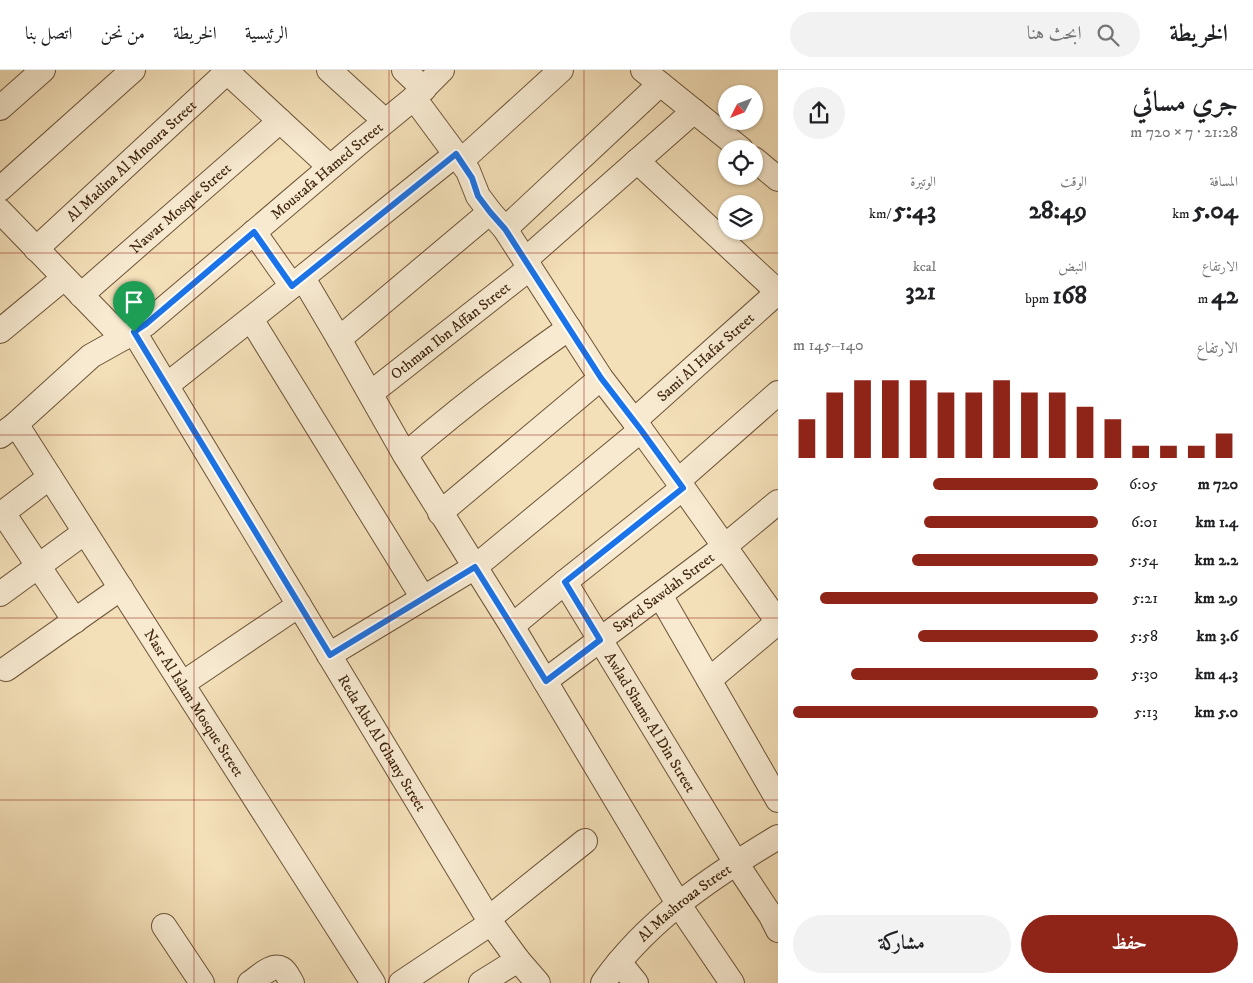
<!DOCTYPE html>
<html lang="ar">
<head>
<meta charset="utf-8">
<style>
	body { margin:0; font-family:"IM FELL DW Pica",Amiri,serif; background:#f2f2f2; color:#202124; direction:rtl; height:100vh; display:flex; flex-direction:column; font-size:19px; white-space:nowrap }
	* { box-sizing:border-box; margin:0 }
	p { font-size:16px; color:#757577 }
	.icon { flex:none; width:28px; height:28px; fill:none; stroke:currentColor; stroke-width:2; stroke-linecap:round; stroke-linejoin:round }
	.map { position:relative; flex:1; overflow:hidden; direction:ltr }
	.panel { display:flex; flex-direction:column; background:#fff; width:475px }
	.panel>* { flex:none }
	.needle { width:32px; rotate:228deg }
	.tools { position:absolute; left:718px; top:15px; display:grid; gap:10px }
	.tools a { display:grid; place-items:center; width:45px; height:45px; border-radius:50%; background:#fff; box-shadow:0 1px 4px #0004; font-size:25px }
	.pin { position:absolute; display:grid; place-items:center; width:42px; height:42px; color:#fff; margin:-51px -21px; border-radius:50% 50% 50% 0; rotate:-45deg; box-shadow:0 0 5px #0007 }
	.pin .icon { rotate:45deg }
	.round { display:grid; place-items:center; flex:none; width:52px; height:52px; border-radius:26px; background:#f2f2f2 }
	.head { display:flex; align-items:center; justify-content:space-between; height:85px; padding:0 15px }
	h1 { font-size:28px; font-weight:700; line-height:38px }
	.metrics { display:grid; grid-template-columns:repeat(3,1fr); gap:8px; height:85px; padding:5px 15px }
	.metrics div { display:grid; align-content:center }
	.metrics b { font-size:25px; font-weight:700 }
	.metrics small { font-size:14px; font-weight:400 }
	.metrics p { font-size:14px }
	.chart { height:140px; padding:10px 15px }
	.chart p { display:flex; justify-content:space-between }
	.chart svg { width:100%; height:90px; margin-top:5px; stroke:#8f2418; stroke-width:6 }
	.button { display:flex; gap:10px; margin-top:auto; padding:10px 15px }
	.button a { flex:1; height:58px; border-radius:30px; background:#8f2418; color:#fff; font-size:20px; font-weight:700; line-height:58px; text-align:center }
	.button a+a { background:#f2f2f2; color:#202124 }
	ul { padding:0 15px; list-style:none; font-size:16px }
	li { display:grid; grid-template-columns:80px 60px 1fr; align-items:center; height:38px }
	li i { height:12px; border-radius:6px; background:#8f2418 }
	header { display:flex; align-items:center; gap:30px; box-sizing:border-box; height:70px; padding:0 25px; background:#fff; border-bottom:1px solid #e0e0e0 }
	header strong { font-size:24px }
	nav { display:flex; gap:28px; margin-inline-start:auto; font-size:18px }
	.search { width:350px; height:45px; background:#f2f2f2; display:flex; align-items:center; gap:12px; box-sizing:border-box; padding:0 18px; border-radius:28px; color:#757577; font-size:19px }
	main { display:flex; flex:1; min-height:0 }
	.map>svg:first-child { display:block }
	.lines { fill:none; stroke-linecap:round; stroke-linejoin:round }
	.minor-casing { stroke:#6c5437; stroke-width:26 }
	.minor { stroke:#f7ead1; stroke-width:24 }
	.route-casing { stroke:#fff; stroke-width:10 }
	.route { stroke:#1a73e8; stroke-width:6 }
	.grid { fill:none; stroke:#8f2418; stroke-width:1; stroke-opacity:0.55 }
	.labels { text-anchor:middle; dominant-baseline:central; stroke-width:4; stroke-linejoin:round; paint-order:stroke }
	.street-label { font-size:15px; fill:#3f250c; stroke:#f7ead1 }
</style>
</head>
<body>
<header>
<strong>الخريطة</strong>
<div class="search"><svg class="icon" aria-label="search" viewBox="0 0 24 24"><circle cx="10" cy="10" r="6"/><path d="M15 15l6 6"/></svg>ابحث هنا</div>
<nav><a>الرئيسية</a><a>الخريطة</a><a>من نحن</a><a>اتصل بنا</a></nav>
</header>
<main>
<section class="panel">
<div class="head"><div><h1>جري مسائي</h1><p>21:28 · 7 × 720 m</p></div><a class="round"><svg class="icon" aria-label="share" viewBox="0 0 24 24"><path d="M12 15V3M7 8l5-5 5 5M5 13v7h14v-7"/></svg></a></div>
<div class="metrics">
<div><p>المسافة</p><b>5.04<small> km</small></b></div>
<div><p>الوقت</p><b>28:49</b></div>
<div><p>الوتيرة</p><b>5:43<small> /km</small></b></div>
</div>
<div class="metrics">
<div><p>الارتفاع</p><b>42<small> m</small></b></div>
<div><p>النبض</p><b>168<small> bpm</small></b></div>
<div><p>kcal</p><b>321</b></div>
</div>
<div class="chart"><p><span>الارتفاع</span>140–145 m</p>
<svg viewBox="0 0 160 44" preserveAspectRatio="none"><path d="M5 44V25M15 44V12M25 44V6M35 44V6M45 44V6M55 44V12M65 44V12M75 44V6M85 44V12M95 44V12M105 44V19M115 44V25M125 44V38M135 44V38M145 44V38M155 44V32"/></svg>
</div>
<ul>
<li><b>720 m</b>6:05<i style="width:54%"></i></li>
<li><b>1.4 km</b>6:01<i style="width:57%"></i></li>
<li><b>2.2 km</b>5:54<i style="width:61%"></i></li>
<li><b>2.9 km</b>5:21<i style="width:91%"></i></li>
<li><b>3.6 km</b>5:58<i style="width:59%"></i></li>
<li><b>4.3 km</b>5:30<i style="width:81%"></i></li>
<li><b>5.0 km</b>5:13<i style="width:100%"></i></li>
</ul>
<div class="button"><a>حفظ</a><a>مشاركة</a></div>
</section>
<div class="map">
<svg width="778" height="913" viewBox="0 0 778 913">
	<rect width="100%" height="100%" fill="#f3dfb8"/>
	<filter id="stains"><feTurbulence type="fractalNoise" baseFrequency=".004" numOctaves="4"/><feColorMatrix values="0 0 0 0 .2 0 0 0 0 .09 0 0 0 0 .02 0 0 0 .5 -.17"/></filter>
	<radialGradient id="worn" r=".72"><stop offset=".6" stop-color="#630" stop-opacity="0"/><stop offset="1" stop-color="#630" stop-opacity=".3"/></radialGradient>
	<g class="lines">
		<g class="minor-casing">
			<g id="minor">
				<path d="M225,0l105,97"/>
				<path d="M329,0l56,51"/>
				<path d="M404,0l20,19"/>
				<path d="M643,0l98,79"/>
				<path d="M414,28l54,73 10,25 12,16 15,17 96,149 40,52 42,58 95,134"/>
				<path d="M0,38l43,-38"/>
				<path d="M754,89l24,20"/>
				<path d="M461,91l100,-91"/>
				<path d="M637,91l141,131"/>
				<path d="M0,119l133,-119"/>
				<path d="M0,141l123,127"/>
				<path d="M505,159l155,-145"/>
				<path d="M254,162l38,54"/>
				<path id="s1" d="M36,179l191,-177"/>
				<path d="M525,190l169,-149"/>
				<path d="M303,208l36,61 66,116 107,171 167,279 53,78"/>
				<path id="s2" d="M81,225l199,-174"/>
				<path d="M251,249l172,279"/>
				<path d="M0,261l64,-53"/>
				<path id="s3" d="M134,262l357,591 27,37 20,23"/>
				<path d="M339,269l151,-127"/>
				<path d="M167,315l125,-99 164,-132"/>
				<path id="s4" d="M371,323l159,-125"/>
				<path id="s5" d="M634,351l144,-129"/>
				<path id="s6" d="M16,354l357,559"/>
				<path id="s7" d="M0,366l16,-12 75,-68 43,-24 12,-8 214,-182 54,-44 28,-28"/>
				<path d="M405,385c53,-46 107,-87 164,-127"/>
				<path d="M678,411l100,-88"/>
				<path d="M3,443l72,108"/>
				<path d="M440,443l161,-135"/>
				<path d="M0,445l50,-38"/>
				<path id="s8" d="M565,512l171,281 35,53 7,14"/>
				<path d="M0,524l85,-62"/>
				<path d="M660,525l118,205"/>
				<path d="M512,556l53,-44 118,-94"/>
				<path d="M329,585l146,-88 166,-137"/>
				<path d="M6,599l115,-81"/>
				<path d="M709,610l69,-58"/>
				<path id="s9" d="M545,611l180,-135 53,-44"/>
				<path d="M182,614l117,-79"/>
				<path d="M488,849l97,-78"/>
				<path d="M164,856l38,57"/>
				<path d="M619,892l17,21"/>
				<path d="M250,913c8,-5 22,-20 32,-14 5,3 7,10 10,14"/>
				<path d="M401,913l90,-60"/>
				<path d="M481,913l37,-23"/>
				<path id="s10" d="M603,913c44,-63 110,-107 175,-146"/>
			</g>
		</g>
		<use href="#minor" class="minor"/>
	</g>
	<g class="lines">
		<g class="route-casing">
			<path id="route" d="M456,84l16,24 6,18 12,16 15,17 96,149 40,52 42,58 -118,94 35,58 -54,41 -71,-114 -145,88 -196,-323 12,-8 108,-92 38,54z"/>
		</g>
		<use href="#route" class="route"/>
	</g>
	<path class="grid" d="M194,0v913M389,0v913M584,0v913M0,183h778M0,365h778M0,548h778M0,730h778"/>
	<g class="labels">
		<g class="street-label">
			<text stroke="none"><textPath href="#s1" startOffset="130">Al Madina Al Mnoura Street</textPath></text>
			<text stroke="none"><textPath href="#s7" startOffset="422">Moustafa Hamed Street</textPath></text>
			<text stroke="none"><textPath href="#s2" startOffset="132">Nawar Mosque Street</textPath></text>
			<text stroke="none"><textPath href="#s4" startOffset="101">Othman Ibn Affan Street</textPath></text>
			<text stroke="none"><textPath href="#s5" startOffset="96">Sami Al Hafar Street</textPath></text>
			<text stroke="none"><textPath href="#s9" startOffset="148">Sayed Sawdah Street</textPath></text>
			<text stroke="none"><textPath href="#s6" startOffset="331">Nasr Al Islam Mosque Street</textPath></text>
			<text stroke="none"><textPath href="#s8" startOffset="164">Awlad Shams Al Din Street</textPath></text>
			<text stroke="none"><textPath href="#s3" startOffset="480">Reda Abd Al Ghany Street</textPath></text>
			<text stroke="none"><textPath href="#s10" startOffset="115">Al Mashroaa Street</textPath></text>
		</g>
	</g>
	<rect width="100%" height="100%" filter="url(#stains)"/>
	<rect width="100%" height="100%" fill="url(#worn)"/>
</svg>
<div class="tools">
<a><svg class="needle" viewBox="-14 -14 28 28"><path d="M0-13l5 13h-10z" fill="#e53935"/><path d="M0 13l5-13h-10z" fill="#757577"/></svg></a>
<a><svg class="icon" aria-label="locate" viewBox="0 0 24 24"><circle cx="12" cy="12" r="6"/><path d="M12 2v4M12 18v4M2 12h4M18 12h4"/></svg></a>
<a><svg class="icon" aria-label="layers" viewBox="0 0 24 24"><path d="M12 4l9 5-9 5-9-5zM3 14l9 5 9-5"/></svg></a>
</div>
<div class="pin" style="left:134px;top:262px;background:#1e9e55"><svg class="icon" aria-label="arrive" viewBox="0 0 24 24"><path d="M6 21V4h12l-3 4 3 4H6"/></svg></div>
</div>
</main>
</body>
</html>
